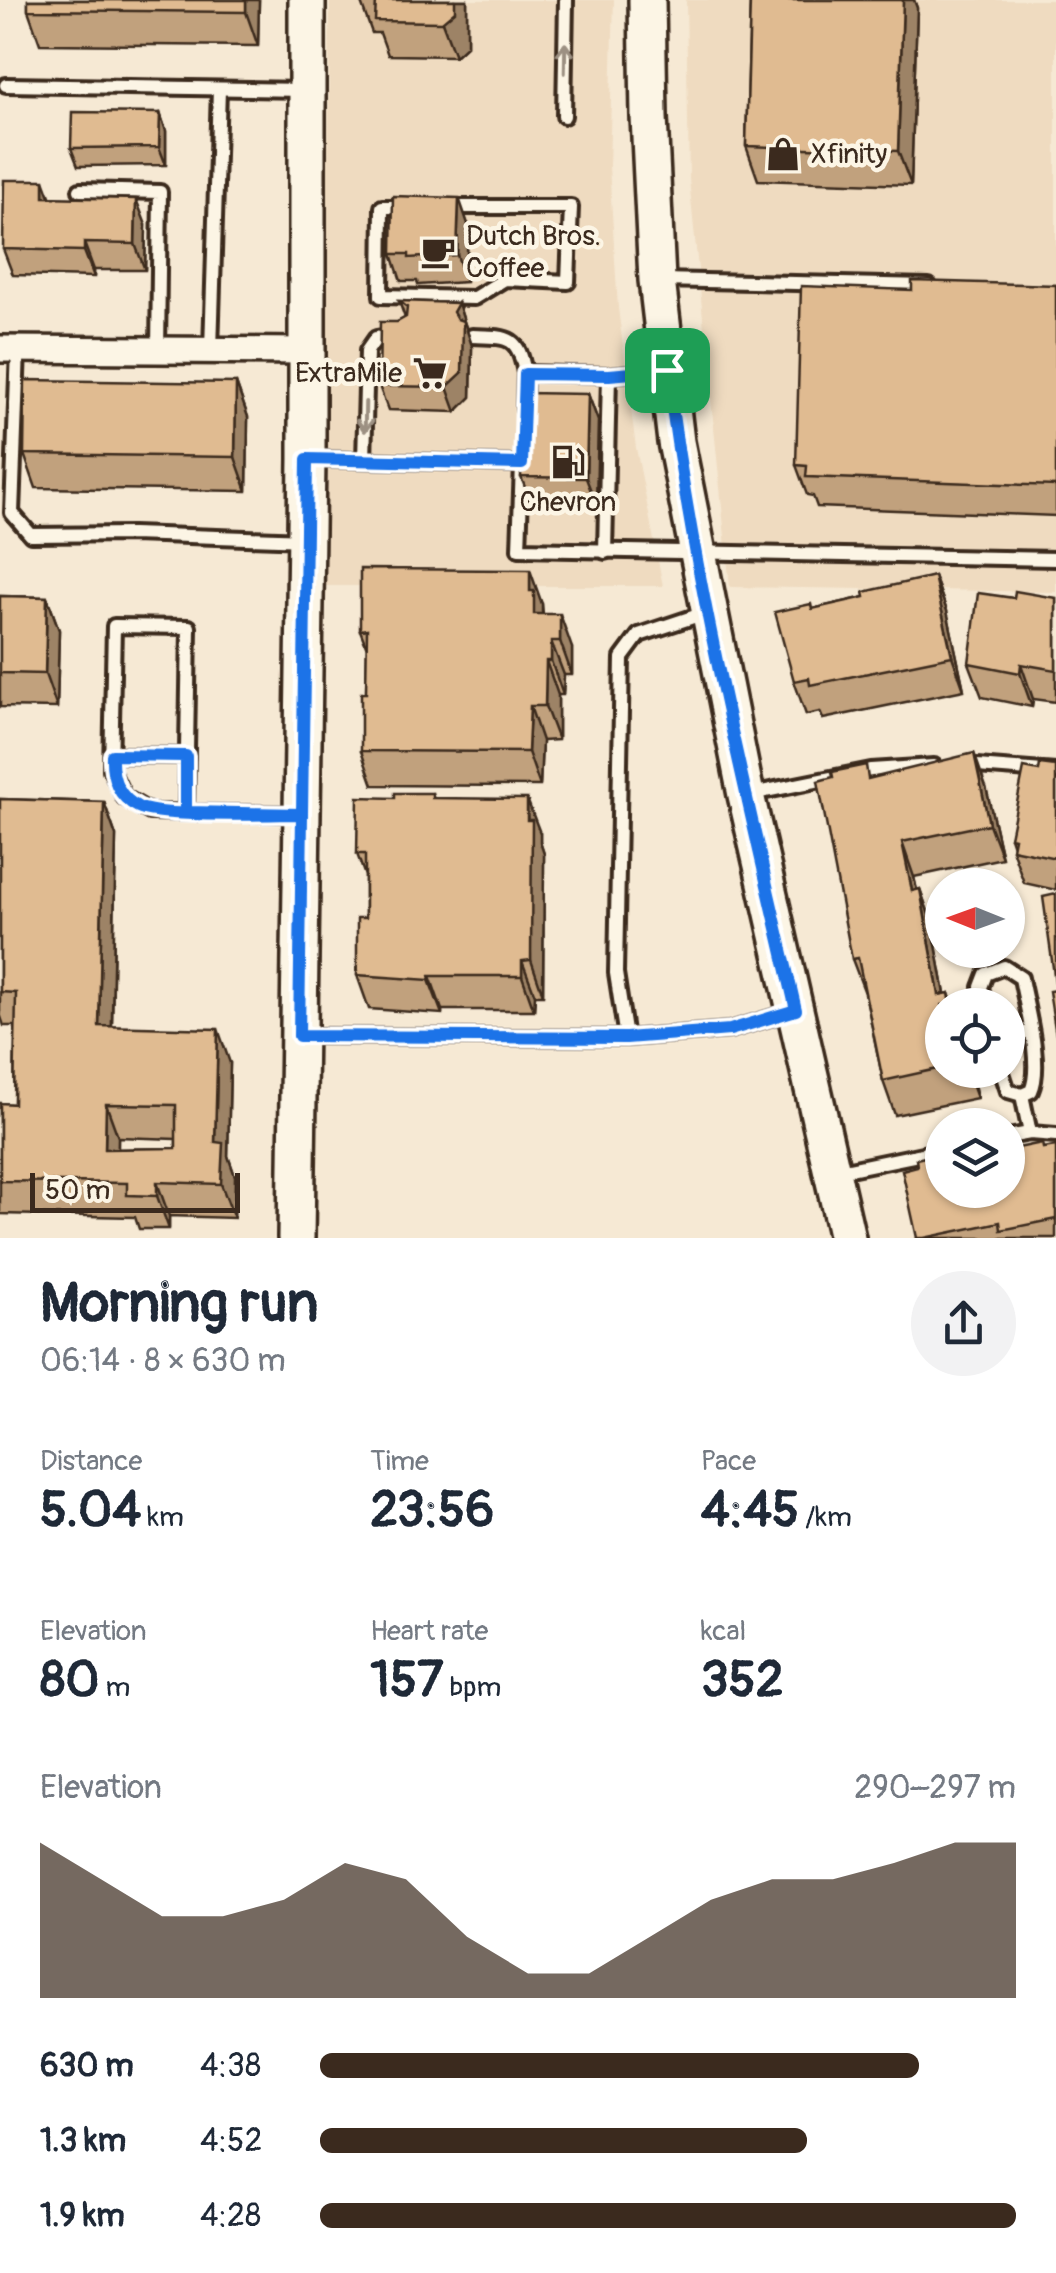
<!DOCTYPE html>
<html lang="en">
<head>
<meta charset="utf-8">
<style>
	body { margin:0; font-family:Pangolin,sans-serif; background:#f2f2f3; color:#1f2937; height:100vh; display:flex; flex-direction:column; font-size:38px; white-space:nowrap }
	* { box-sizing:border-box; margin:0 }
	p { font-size:32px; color:#747a83 }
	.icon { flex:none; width:55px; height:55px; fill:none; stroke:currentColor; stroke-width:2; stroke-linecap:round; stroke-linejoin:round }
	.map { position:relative; height:1238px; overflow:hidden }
	.sheet { display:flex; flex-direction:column; background:#fff; flex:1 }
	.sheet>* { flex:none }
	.needle { width:65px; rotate:271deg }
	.buttons { position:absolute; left:925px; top:868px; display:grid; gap:20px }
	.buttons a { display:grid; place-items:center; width:100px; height:100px; border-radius:50%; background:#fff; box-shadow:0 2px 8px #0004; font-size:50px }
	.scale { position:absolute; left:30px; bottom:25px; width:210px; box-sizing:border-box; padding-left:10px; border:5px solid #3b2a1e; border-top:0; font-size:28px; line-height:35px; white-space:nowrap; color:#3b2a1e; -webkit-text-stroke:8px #fcf5e5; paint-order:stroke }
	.pin { position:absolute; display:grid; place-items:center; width:85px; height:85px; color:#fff; margin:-42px; border-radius:20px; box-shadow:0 5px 15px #0006 }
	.round { display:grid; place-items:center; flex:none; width:105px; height:105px; border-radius:52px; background:#f2f2f3 }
	.overview { display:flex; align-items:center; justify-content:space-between; height:170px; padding:0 40px }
	h1 { font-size:55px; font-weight:700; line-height:75px }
	.metrics { display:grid; grid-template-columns:repeat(3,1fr); gap:15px; height:170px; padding:10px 40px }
	.metrics div { display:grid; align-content:center }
	.metrics b { font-size:50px; font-weight:700 }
	.metrics small { font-size:28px; font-weight:400 }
	.metrics p { font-size:28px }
	.chart { height:280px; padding:20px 40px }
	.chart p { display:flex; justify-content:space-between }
	.chart svg { width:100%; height:180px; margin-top:10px; fill:#3b2a1e; opacity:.7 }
	ul { padding:0 40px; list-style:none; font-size:32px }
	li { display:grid; grid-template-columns:160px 120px 1fr; align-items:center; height:75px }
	li i { height:25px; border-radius:12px; background:#3b2a1e }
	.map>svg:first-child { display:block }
	.built { fill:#efdbc0 }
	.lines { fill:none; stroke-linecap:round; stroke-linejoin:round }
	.lane-casing { stroke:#3b2a1e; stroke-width:20 }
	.street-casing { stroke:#3b2a1e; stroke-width:32 }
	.secondary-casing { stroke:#3b2a1e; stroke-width:42 }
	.lane { stroke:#fcf5e5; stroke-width:12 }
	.street { stroke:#fcf5e5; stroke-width:25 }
	.secondary { stroke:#fcf5e5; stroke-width:35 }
	.wall { fill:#c1a17d; stroke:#3b2a1e; stroke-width:2.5; fill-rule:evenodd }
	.shaded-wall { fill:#9d8366; stroke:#3b2a1e; stroke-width:2.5 }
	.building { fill:#e0bb91; stroke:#3b2a1e; stroke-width:2.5; fill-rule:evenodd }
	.oneway { stroke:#9c9082 }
	.route-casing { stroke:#fff; stroke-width:20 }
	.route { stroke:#1a73e8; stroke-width:12 }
	.labels { text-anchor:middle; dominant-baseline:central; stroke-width:9; stroke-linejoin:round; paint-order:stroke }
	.poi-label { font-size:28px; fill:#3b2a1e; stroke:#fcf5e5; text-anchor:start }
</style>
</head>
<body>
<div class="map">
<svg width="1056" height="1238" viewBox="0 0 1056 1238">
	<rect width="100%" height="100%" fill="#f6e9d4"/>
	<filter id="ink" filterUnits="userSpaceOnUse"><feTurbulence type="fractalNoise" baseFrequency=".01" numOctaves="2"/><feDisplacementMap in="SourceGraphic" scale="20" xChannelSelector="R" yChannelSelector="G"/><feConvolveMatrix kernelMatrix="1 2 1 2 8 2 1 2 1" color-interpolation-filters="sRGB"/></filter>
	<g filter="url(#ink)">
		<g class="built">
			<path d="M330,0h284l-5,166 9,142 18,140 27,138h-340z"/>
			<path d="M686,0h370v592l-326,-5 -41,-408z"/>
		</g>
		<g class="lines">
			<g class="lane-casing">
				<g id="lane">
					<path d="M6,85l299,5"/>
					<path d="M564,116l2,-116"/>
					<path d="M80,190l80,2 -2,158"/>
					<path d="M382,207h189l-3,75 -63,-3 -31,19 -93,-2z"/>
					<path d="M659,280l270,6"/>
					<path d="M472,336c37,1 46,-1 53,37"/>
					<path d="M18,349l-6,164 19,22 101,-1 174,6"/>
					<path d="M211,350l8,-261"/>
					<path d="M524,409l1,-36 84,2 55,-5"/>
					<path d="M310,459l212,5"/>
					<path d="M364,460l3,-109 9,-13 18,-3"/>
					<path d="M522,464l-3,85 537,10"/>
					<path d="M605,552l4,-177"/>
					<path d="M705,613l-66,22 -17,23 -6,315 10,65 104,-8 63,-19"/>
					<path d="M112,755l75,1"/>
					<path d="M964,765l92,7"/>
					<path d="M746,795l125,-25 63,-4"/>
					<path d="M186,812l3,-185 -75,-1 -3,144 13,27 26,15 150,2"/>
					<path d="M985,1005l-4,-18 5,-13 18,-7 17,11c5,28 22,87 10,113l-9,4 -14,-4 -7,-21"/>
					<path d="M304,1036l322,2"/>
					<path d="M1008,1036l23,-4"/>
					<path d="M1022,1095l8,38"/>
					<path d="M1008,1137l22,-4 26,2"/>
					<path d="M835,1172l107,-22"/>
				</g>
			</g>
			<g class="street-casing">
				<path id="street" d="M0,349l306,2"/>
			</g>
			<g class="secondary-casing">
				<g id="secondary">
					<path d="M647,0l2,117 8,163 19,162 70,353 101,443"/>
					<path d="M296,1238l11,-779v-459"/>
				</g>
			</g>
			<use href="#lane" class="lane"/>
			<use href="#street" class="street"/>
			<use href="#secondary" class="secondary"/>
		</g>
		<g class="wall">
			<path d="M28,0h231l-1,46 -218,-2 -12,-34z"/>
			<path d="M360,0h107v45l-12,11 -67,-1 -8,-22h-8z"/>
			<path d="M750,0h164l3,8 -6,177 -153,-5 -12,-34z"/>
			<path d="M160,113l6,18v34l-88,1 -7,-18z"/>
			<path d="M50,197l96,28 -1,45h-51v7l-81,-2 -10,-26z"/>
			<path d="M468,224l-2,58 -48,3 -1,-4h-16l-9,-27z"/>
			<path d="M1056,285v231l-239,-9 -4,-11 -6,-1 -11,-30 116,-175z"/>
			<path d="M399,301l59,2 14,43 -1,51 -15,15 -68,-2 -9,-24 18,-64 8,-4z"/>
			<path d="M236,383l12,34 -1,74 -211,-3 -12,-34z"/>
			<path d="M588,394l10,27 -2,83 -65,-1 -10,-26z"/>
			<path d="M934,576l13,35 17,79 -141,29 -3,-7 -14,3 -12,-34 18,-72 53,-12z"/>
			<path d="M0,596l47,1 12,33 -2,78 -57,-1z"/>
			<path d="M1014,598h42v104l-23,-3 -1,8 -50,-10 -13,-34z"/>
			<path d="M542,604l1,10 29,34v27h-8l-1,20h-5v45l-16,1 -2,45 -167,-1 -12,-34 5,-58 1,-45 -7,-18z"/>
			<path d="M1056,766v124l-32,-7 -12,-34 1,-3 -3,-9 29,-66z"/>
			<path d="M870,778l116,9 16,71 -88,19 3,13 3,-1 12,34 13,71 4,-1 4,12h-11v65h29l6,28 -82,17 -12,-34 -18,-88 -13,-34z"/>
			<path d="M432,793l2,5 106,35v9l4,12 -1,141h-8l-1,15h-92v4l-73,-5 -12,-34 8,-57v-42l-8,-22 38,-56z"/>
			<path d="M0,799l104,3 12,34 -4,191 118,36 -2,93 7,20 -1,42 -65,-2v13h-30l-4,-12 -135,-3v-111l14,1 1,-78h-11l-4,-12zM118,1137l58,2v9l-58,1z"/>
			<path d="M1056,1146v92h-139l25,-48 102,-42z"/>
		</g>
		<g class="shaded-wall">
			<path d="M246,0h13l-1,46 -12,-34z"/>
			<path d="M455,0h12v45l-12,11 -13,-34z"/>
			<path d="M903,0h11l3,8 -6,177 -13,-34z"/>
			<path d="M160,113l6,18v34l-7,-18z"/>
			<path d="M44,180l10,27 -10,-10z"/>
			<path d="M459,198l9,26 -2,58 -9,-27z"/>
			<path d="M136,199l10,26 -1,45 -10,-26z"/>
			<path d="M84,243l10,27v7l-10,-26z"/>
			<path d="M458,303l14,43 -1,51 -15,15 -9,-25 6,-75z"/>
			<path d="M236,383l12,34 -1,74 -12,-34z"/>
			<path d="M588,394l10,27 -2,83 -10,-26z"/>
			<path d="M530,570l12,34v8l5,13 -13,-11 -4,-23z"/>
			<path d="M934,576l13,35 17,79 -12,-34z"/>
			<path d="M47,597l12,33 -2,78 -12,-34z"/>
			<path d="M560,614l12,34v27l-12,-34z"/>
			<path d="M551,641l13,34 -1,20 -12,-34z"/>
			<path d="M546,661l12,34v45l-13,-34z"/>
			<path d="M1021,664l12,35 -1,8 -12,-34z"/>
			<path d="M530,706l12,35 -2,45 -12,-34z"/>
			<path d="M974,753l12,34 16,71 -13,-34z"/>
			<path d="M527,799l13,34v9l4,12 -1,141 -12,-35z"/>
			<path d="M104,802l12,34 -5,224 -12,-34z"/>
			<path d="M902,842l12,35 10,48 -12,-34z"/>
			<path d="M920,889l12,34 15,82 -8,-10z"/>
			<path d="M522,961l13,34 -1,15 -12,-34z"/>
			<path d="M430,976l12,34v4l-13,-34z"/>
			<path d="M218,1029l12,34 -2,93 7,20 -1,42 -13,-34 -6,-42z"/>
			<path d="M967,1070h4l6,28z"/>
			<path d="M106,1104l12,33 -1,45 -12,-33z"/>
			<path d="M157,1182l12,34v13l-12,-33z"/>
		</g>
		<g class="building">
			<path d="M28,0h218v12l-218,-2z"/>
			<path d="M376,0h79v11l-13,11 -67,-1z"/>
			<path d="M750,0h153l-5,151 -152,-5z"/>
			<path d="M72,112l88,1 -1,34 -88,1z"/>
			<path d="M4,180h40v17l92,2 -1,45 -51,-1v8l-81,-2z"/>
			<path d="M393,196l66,2 -2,57 -48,3v-4h-17z"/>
			<path d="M912,281l144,4v201l-250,-9 1,-11 -11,-1 5,-179 111,4z"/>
			<path d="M399,301l59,2 -5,9 4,7 6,2 -1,52 -15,14 -68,-1 1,-64h17l9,-5 1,-10z"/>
			<path d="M25,380l211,3 -1,74 -211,-3z"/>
			<path d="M524,393l64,1 -2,84 -65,-1z"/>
			<path d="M360,569l170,1v21h4v23h26v27h-9v20h-5l-1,45h-15l-2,46 -167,-1v-58h5l1,-64 -7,1z"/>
			<path d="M934,576l18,80 -142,29 -1,-7 -15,3 -19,-69 36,-8 1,5 53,-12 -1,-5z"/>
			<path d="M1015,591l41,7v72l-35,-6 -1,9 -51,-10 9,-70 36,5z"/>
			<path d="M0,596l47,1 -2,77 -45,-1z"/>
			<path d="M974,753l15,71 -87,18 10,49 8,-2 19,106 10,-2 2,12h-9v63l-59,13 -25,-123 -6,1 -34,-178 15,-4 -1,-5 34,-7 2,14z"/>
			<path d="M1040,764l16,2v92l-44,-9 2,-11 -4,-1 14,-69 15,3z"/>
			<path d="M395,793h37v5l95,1v21h5l-1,140 -9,1v15h-92l-1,4 -72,-5v-57h8v-64h-8l1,-57 37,1z"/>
			<path d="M0,799l104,3 -5,224 119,3 -3,113 8,1 -2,41 -64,-2v14l-30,-1v-12l-127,-2v-78l14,1 2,-111 -16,-1zM106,1104l70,1v43l-71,1z"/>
			<path d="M1056,894v95l-13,-92z"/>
			<path d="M1056,990v45l-7,-44z"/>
			<path d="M1042,1143l1,5 13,-2v73l-55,11 -1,-8 -76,16h-7l-15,-68 15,-4 -1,-7 26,-6v37h66v-40z"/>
		</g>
		<defs><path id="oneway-shaft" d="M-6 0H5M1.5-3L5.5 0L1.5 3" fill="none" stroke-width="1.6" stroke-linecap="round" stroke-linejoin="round" transform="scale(2.5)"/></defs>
		<g class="oneway">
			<use href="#oneway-shaft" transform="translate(565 58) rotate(-89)"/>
			<use href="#oneway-shaft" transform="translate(365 417) rotate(91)"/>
		</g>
	</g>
	<g class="lines" filter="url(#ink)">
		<g class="route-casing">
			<path id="route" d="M667,370l-58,5 -84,-1 -3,90 -215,-5 -5,355c-30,0 -143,4 -164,-7 -20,-10 -27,-30 -26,-52l74,1v56l116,2 -3,222 327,2 104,-8 66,-20c-49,-212 -102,-425 -129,-640"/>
		</g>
		<use href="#route" class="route"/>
	</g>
	<defs>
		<g id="shop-bare" transform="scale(2.7)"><path d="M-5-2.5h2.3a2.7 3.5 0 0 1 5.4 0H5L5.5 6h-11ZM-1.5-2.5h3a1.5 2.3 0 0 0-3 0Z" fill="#3b2a1e" stroke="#fcf5e5" stroke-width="2.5" paint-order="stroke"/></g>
		<g id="cafe-bare" transform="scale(2.7)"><path d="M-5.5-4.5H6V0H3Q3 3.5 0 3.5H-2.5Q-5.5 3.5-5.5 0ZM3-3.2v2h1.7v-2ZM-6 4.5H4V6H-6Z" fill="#3b2a1e" stroke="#fcf5e5" stroke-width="2.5" paint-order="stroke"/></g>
		<g id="supermarket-bare" transform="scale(2.7)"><path d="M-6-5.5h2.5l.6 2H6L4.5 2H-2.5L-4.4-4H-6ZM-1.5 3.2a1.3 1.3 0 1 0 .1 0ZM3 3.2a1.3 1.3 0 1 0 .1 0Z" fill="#3b2a1e" stroke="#fcf5e5" stroke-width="2.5" paint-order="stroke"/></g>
		<g id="fuel-bare" transform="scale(2.7)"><path d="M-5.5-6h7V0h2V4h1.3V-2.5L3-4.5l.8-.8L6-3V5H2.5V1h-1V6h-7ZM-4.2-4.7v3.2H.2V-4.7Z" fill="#3b2a1e" stroke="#fcf5e5" stroke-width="2.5" paint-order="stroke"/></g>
	</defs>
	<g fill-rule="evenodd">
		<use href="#shop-bare" x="783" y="154"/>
		<use href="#cafe-bare" x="438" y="252"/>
		<use href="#supermarket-bare" x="430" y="373"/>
		<use href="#fuel-bare" x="568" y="462"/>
	</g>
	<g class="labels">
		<g class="poi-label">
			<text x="811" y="154">Xfinity</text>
			<text x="466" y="236">Dutch Bros.<tspan x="466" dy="32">Coffee</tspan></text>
			<text x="402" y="373" text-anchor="end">ExtraMile</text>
			<text x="568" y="502" text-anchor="middle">Chevron</text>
		</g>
	</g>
</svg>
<div class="buttons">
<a><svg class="needle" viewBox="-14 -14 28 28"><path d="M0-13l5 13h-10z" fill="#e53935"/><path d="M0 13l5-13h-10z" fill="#747a83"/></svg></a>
<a><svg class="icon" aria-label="locate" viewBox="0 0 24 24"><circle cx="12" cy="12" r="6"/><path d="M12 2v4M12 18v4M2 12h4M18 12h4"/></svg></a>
<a><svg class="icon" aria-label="layers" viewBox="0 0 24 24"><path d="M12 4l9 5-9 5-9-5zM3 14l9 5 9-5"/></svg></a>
</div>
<div class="scale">50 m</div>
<div class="pin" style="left:667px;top:370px;background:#1e9e55"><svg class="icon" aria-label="arrive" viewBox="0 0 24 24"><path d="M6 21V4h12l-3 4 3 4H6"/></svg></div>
</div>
<section class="sheet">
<div class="overview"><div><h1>Morning run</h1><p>06:14 · 8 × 630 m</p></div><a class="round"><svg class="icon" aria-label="share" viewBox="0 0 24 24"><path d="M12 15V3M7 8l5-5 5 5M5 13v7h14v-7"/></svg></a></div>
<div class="metrics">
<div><p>Distance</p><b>5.04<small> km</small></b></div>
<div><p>Time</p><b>23:56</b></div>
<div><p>Pace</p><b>4:45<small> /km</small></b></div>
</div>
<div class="metrics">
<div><p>Elevation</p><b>80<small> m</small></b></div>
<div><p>Heart rate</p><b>157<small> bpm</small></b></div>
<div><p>kcal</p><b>352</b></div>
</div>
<div class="chart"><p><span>Elevation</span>290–297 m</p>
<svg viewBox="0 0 160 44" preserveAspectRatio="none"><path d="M0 44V6L10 15L20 24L30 24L40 20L50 11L60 15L70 29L80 38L90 38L100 29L110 20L120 15L130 15L140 11L150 6L160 6V44z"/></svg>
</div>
<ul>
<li><b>630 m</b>4:38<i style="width:86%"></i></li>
<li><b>1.3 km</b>4:52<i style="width:70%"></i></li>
<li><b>1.9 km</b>4:28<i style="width:100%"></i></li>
</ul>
</section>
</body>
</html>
